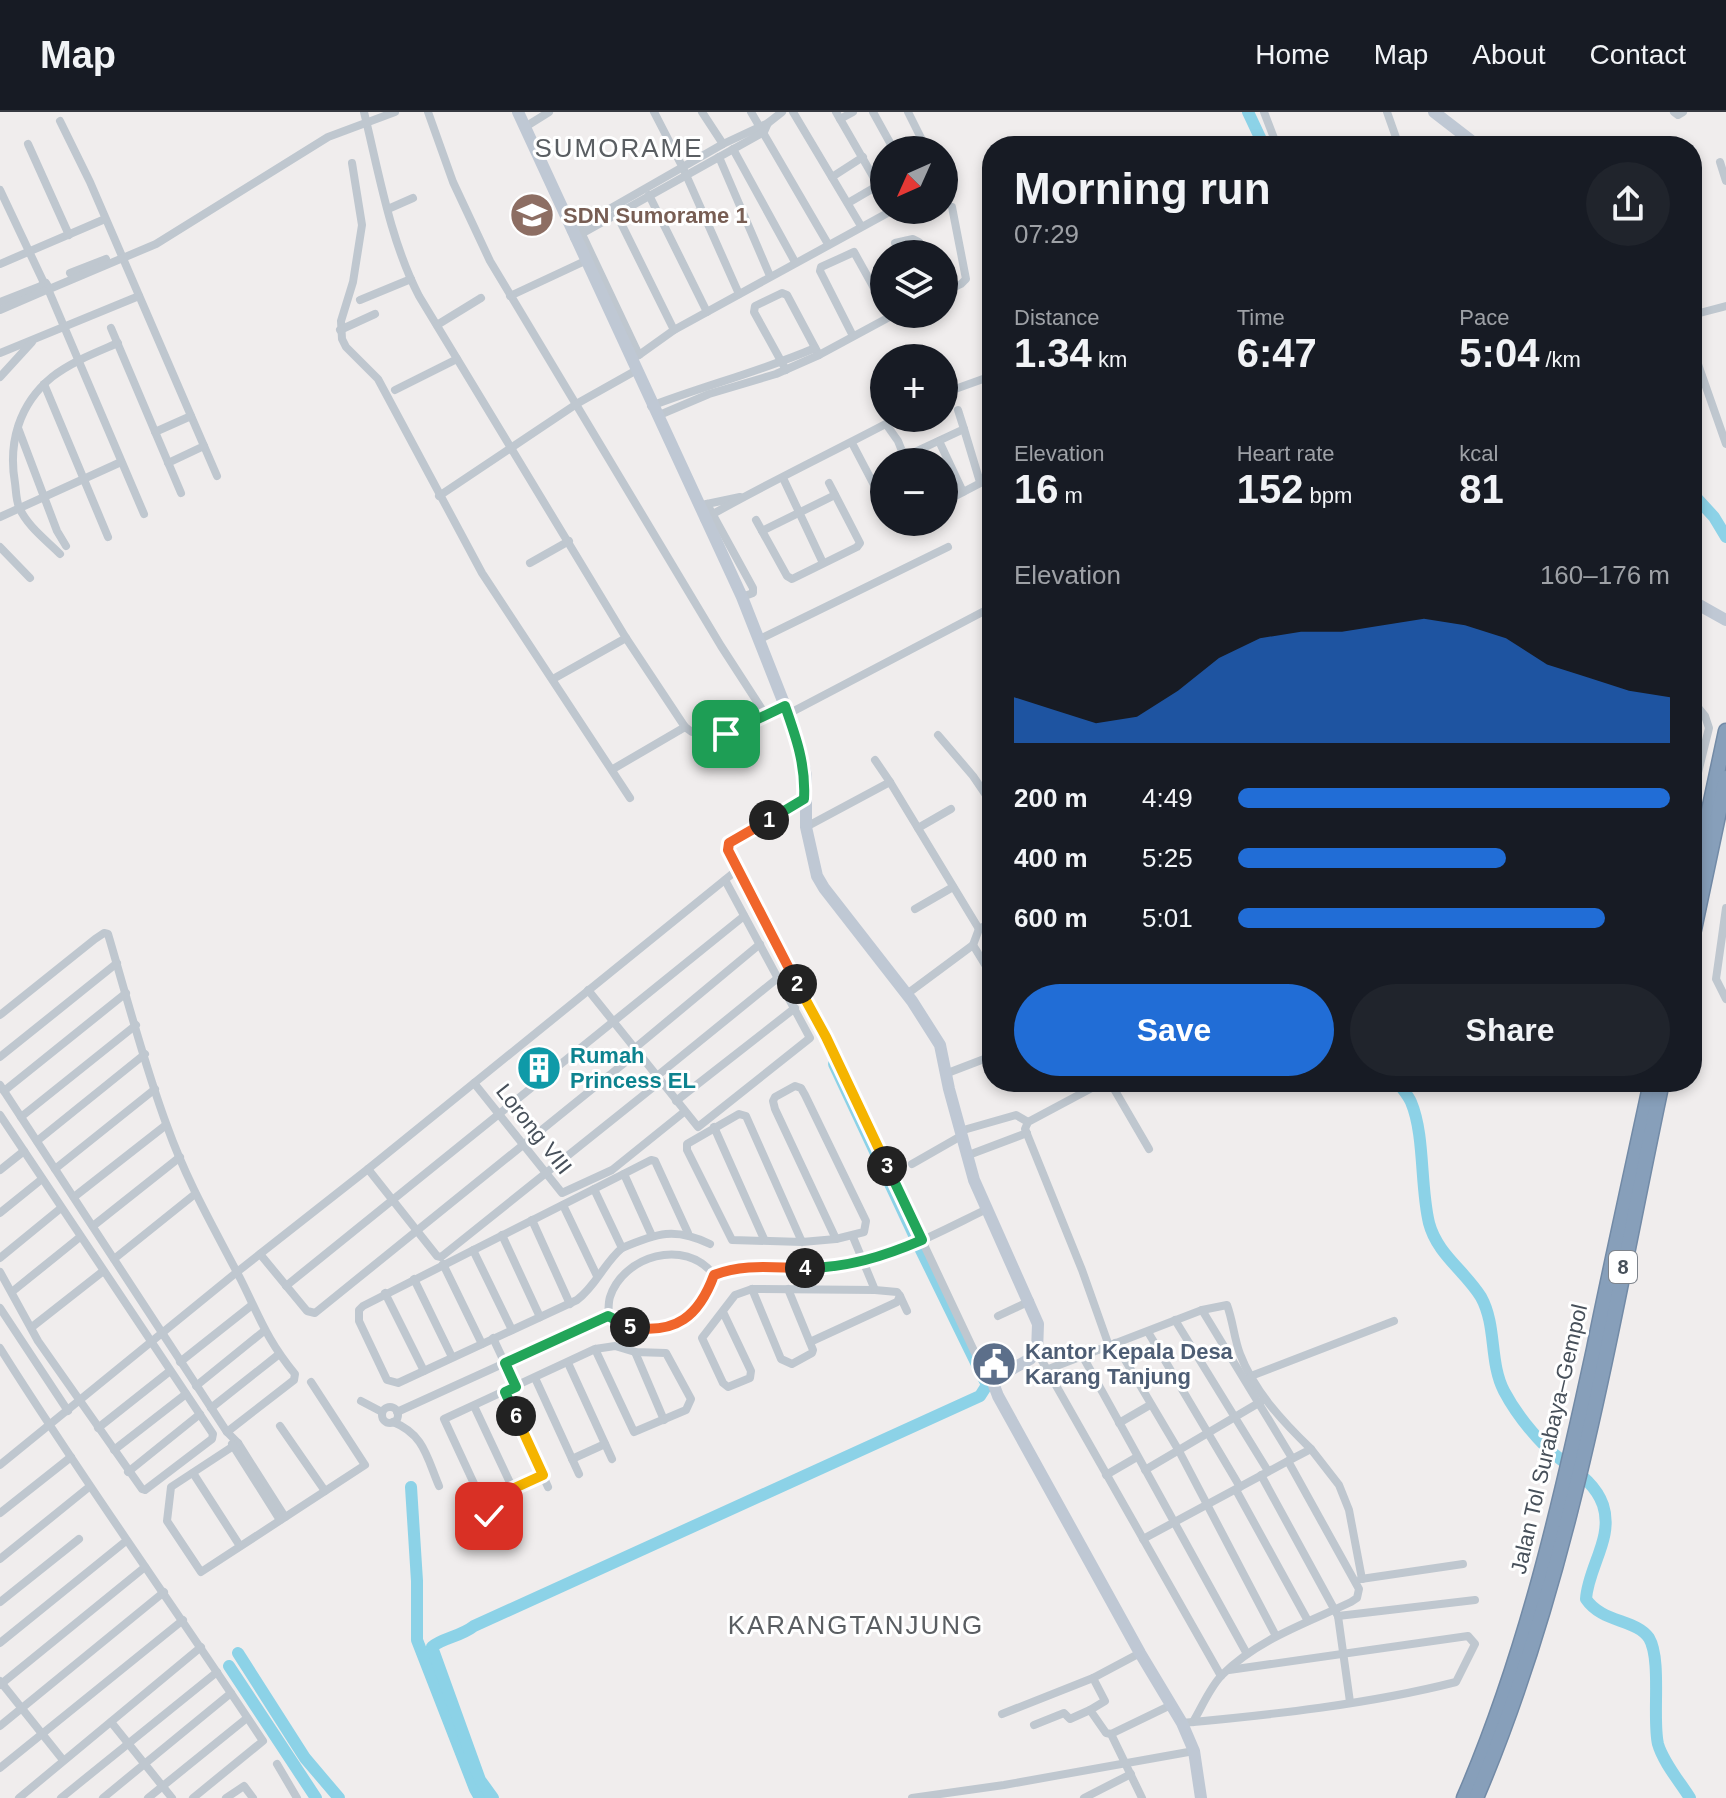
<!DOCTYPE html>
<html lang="en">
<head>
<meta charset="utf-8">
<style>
	body { margin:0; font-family:Arial,sans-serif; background:#20242c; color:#f1f3f6; height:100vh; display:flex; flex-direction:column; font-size:30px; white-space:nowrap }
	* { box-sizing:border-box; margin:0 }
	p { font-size:26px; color:#9ea1a6 }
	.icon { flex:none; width:44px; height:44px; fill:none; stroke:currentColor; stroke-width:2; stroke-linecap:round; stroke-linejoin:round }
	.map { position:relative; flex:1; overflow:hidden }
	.details { position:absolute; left:982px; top:24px; width:720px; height:956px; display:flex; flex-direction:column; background:#171b24; border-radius:32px; box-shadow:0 4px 12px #0003 }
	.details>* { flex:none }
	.needle { width:52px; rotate:225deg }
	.controls { position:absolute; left:870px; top:24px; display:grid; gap:16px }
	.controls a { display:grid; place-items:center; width:88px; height:88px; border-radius:50%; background:#171b24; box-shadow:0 4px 12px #0003; font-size:40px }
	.pin { position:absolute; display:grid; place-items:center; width:68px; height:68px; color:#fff; margin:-34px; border-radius:16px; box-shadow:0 4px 12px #0006 }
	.km { position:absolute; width:40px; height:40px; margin:-20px; border-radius:50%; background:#222; color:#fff; font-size:22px; line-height:40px; text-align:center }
	.round { display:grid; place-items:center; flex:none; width:84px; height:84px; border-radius:42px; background:#20242c }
	.overview { display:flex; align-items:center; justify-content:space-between; height:136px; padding:0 32px }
	h1 { font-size:44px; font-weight:800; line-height:60px }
	.stats { display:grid; grid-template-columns:repeat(3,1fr); gap:12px; height:136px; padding:8px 32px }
	.stats div { display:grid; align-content:center }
	.stats b { font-size:40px; font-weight:800 }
	.stats small { font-size:22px; font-weight:400 }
	.stats p { font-size:22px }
	.chart { height:224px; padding:16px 32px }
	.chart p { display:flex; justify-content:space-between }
	.chart svg { width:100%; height:144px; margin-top:8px; fill:#216dd6; opacity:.7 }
	.action { display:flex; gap:16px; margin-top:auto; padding:16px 32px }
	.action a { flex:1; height:92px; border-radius:48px; background:#216dd6; color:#fff; font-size:32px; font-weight:800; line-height:92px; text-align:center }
	.action a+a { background:#20242c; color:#f1f3f6 }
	ul { padding:0 32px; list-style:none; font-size:26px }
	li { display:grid; grid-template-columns:128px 96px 1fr; align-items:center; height:60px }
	li i { height:20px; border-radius:10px; background:#216dd6 }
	header { display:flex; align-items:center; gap:48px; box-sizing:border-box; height:112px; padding:0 40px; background:#171b24; border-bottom:2px solid #363941 }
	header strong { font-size:38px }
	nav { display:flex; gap:44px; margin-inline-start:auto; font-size:28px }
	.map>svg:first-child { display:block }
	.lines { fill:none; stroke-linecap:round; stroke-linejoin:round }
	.river { stroke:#8cd2e7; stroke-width:12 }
	.highway-casing { stroke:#728aa6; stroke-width:17 }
	.street { stroke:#bfc7cf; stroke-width:8 }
	.secondary { stroke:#bfc8d4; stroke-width:12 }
	.highway { stroke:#879fba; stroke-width:14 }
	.split-1-casing { stroke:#fff; stroke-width:16 }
	.split-2-casing { stroke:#fff; stroke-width:16 }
	.split-3-casing { stroke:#fff; stroke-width:16 }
	.split-4-casing { stroke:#fff; stroke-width:16 }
	.split-5-casing { stroke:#fff; stroke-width:16 }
	.split-6-casing { stroke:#fff; stroke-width:16 }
	.split-7-casing { stroke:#fff; stroke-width:16 }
	.split-1 { stroke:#22a559; stroke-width:10 }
	.split-2 { stroke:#f0652b; stroke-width:10 }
	.split-3 { stroke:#f5b400; stroke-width:10 }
	.split-4 { stroke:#22a559; stroke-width:10 }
	.split-5 { stroke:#f0652b; stroke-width:10 }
	.split-6 { stroke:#22a559; stroke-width:10 }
	.split-7 { stroke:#f5b400; stroke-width:10 }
	.labels { text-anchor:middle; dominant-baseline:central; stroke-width:6; stroke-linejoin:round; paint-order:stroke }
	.shield { fill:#fff; stroke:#7e848c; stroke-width:2 }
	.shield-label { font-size:20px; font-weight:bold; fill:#47505a }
	.education-label { font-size:22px; font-weight:bold; fill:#785e54; stroke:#fff; text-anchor:start }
	.culture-label { font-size:22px; font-weight:bold; fill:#0d838f; stroke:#fff; text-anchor:start }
	.street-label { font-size:22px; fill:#47505a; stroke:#fff }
	.service-label { font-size:22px; font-weight:bold; fill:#4e5e75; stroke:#fff; text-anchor:start }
	.quarter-label { font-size:26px; letter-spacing:2px; fill:#5a5e62; stroke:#fff }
</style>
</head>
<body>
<header>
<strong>Map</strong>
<nav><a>Home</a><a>Map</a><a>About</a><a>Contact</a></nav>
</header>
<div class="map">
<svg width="1726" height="1686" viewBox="0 0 1726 1686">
	<rect width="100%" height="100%" fill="#f0eded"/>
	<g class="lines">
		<g class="river">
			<path d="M1248,0l16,34"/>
			<path d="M1692,381l22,24 12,20"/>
			<path d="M834,952l80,171"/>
			<path d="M1398,970c4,7 10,13 13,20 14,33 9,84 18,121 8,31 36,48 52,74 16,29 8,65 23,94 11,21 28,42 44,58 20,18 46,30 55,56 11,33 -15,62 -17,94 16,24 50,20 63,39 13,22 3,81 9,106 5,18 22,38 32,54"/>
			<path d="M411,1375l6,94v59l58,149 5,9"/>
			<path d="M238,1541l67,105 34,40"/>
			<path d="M229,1554l87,132"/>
			<path d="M493,1686l-13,-18 -48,-133c10,-9 28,-10 42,-21l506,-230 7,-11 -67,-137"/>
		</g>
		<g class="highway-casing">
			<g id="highway">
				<path d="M1692,778l34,-159"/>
				<path d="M1692,827l34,-161"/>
				<path d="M1464,1686c62,-143 97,-296 130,-449 18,-89 38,-178 57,-267"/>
				<path d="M1476,1686c97,-227 135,-476 186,-716"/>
			</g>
		</g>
		<g class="street">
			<path d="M364,0c15,61 26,128 55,184l207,342 59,89 7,5 15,-4 12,7 7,-1 59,-28"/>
			<path d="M428,0l25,70 37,79 231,385 44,68"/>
			<path d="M654,0l29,56 56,126"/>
			<path d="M702,0l21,32"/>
			<path d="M751,0l77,132"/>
			<path d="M793,0l68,114"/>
			<path d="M836,0l42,73"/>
			<path d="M873,0l21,38"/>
			<path d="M908,0l19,38"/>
			<path d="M1264,0l13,34"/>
			<path d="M1387,0l12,34"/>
			<path d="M1674,0l4,3 5,-3"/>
			<path d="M840,7l13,-7"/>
			<path d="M60,9l30,61 127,294"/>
			<path d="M525,15l24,-15"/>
			<path d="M28,32l41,91"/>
			<path d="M733,37l62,113"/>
			<path d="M719,45l51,119"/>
			<path d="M1720,50l6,19"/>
			<path d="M352,51l10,62 -9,57 -12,39 1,18 4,8 32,32 104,194 148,225"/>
			<path d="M832,65l31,-20"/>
			<path d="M0,78l44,93"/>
			<path d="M649,83l58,117"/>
			<path d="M848,91l36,-21"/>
			<path d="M388,97l25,-11"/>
			<path d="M617,103l57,115"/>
			<path d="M580,118l59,125 -4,2"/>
			<path d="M571,119l152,-87 45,-21 14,-11"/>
			<path d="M574,126l190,-106 4,-9"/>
			<path d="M899,142l-4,-11 18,-4 6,3 3,12"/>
			<path d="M0,152l105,-45"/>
			<path d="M70,161l36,-14"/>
			<path d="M49,176l-3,-5 -5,3 1,4h5l109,-46 172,-107 67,-25"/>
			<path d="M48,177l96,225"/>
			<path d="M944,180l17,-8 5,-5 -14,-72"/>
			<path d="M510,184l75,-35"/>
			<path d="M360,188l51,-21"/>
			<path d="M0,190l41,-16"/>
			<path d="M0,198l44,-19"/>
			<path d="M1692,203l34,-9"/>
			<path d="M437,213l44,-27"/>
			<path d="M111,216l70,165"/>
			<path d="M340,218l35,-16"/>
			<path d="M853,224l-33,-65 1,-4 33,-15 30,54"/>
			<path d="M1692,235l34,97"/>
			<path d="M0,241l139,-57"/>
			<path d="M639,243l35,-25 219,-120"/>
			<path d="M786,258l-32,-58 1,-6 27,-13 5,2 32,60 76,-41"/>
			<path d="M0,265l32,-35"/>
			<path d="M44,272l64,153"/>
			<path d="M395,278l62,-31"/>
			<path d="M944,281l39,-14 5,2 4,14"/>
			<path d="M651,294c55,-21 111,-35 164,-58"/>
			<path d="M958,298l6,19"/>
			<path d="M657,304l52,-22 67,-20 43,-19"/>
			<path d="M886,312l12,17 8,20"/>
			<path d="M18,316l39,103 9,15"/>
			<path d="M155,320l36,-16"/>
			<path d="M939,329l24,51"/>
			<path d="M852,331l32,61"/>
			<path d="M904,345l60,-28 16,53"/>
			<path d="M168,351l36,-17"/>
			<path d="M783,366l40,85"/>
			<path d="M439,384l139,-93 57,-32"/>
			<path d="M944,390l48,-25"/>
			<path d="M707,392l46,84v5l-11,4"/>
			<path d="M702,393l38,-8"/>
			<path d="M0,405l121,-55"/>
			<path d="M704,407c63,-36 129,-67 193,-101"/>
			<path d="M756,408l31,56 5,3 65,-32 3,-4 -31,-60"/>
			<path d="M762,419l73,-36"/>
			<path d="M0,435l30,31"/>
			<path d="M60,442c-14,-14 -33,-28 -41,-47 -3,-7 -3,-17 -4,-24 -7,-40 4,-79 37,-106 19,-15 43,-24 66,-34"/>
			<path d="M530,451l39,-22"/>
			<path d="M758,528l190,-93"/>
			<path d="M553,567l73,-41"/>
			<path d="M1692,588l13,16 4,12 -17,69"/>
			<path d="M788,602l204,-107"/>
			<path d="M938,623l35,41 19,28"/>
			<path d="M875,648l15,22"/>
			<path d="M613,657l72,-42"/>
			<path d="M804,687l-75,44 -1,7 98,187 158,335 8,8"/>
			<path d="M806,715l84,-45 89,147"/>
			<path d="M918,716l33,-19"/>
			<path d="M1726,796l-10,71 10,20"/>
			<path d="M915,797l38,-22"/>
			<path d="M973,833l19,31"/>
			<path d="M588,878l110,137 112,-89 -85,-158"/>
			<path d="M907,882l66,-49 6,-16 13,-7"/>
			<path d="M0,903l95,-76 9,-6 4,1c19,64 36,130 59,192 20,56 47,102 74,154 19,38 26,60 54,94l-1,6 -67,52 -227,-347"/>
			<path d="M635,936l125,-104"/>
			<path d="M0,945l117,-94"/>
			<path d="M945,962l47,-18"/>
			<path d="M657,964l122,-99"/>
			<path d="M1103,970l-75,40 -3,7 57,141 27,76"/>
			<path d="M1110,970l39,67"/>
			<path d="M474,971l88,110 50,-23 72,-58"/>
			<path d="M795,974l6,2 4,7 61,126 -2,11 -28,7 -61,-130 -2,-8 2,-4z"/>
			<path d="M4,979l122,-98"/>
			<path d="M676,989l119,-93"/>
			<path d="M0,1003l213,319 -1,5 -67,51 -3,-1 -104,-148 -38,-69"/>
			<path d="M21,1005l115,-92"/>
			<path d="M714,1015l50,112"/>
			<path d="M960,1019l56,-16 12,7"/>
			<path d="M37,1029l108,-87"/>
			<path d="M966,1044l61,-23"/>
			<path d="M912,1052l49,-28"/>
			<path d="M55,1057l100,-80"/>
			<path d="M368,1057l69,87 4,1 220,-176"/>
			<path d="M0,1058l24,-19"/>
			<path d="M624,1062l28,62"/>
			<path d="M594,1077l28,59c-18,15 -26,38 -45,52l-179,83 -11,-3 -28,-59v-11l4,-4z"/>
			<path d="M594,1077l57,-29 4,1 33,72"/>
			<path d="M74,1085l92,-72"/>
			<path d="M563,1093l34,71"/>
			<path d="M0,1101l42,-34"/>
			<path d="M532,1108l38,84"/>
			<path d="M93,1114l87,-69"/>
			<path d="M502,1123l38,82"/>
			<path d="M802,1130l-56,-126 -7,-2 -52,30v6l45,90 70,2 34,-3"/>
			<path d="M622,1136c35,-15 53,-21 88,-4"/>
			<path d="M473,1138l39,80"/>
			<path d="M260,1142l47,57 8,2 323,-261"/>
			<path d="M0,1146l61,-50"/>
			<path d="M114,1147l81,-65"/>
			<path d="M443,1152l39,80"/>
			<path d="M414,1167l38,78"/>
			<path d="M286,1174l458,-370"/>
			<path d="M752,1177l29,70 11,5 20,-11 1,-3 -25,-61"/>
			<path d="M13,1179l67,-54"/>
			<path d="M385,1181l39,78"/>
			<path d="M900,1184l7,15"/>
			<path d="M0,1196l68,103"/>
			<path d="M1202,1198l25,-5c6,16 7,33 13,49 14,37 43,68 71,95l-23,12"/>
			<path d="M723,1200l28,59 -1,7 -22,9 -5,-4 -21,-45 33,-43 17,-6 123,1 -22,-53"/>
			<path d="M608,1204c26,19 66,17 89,-7 9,-9 13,-22 17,-34 40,-15 82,-3 123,-8 53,-7 102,-35 150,-58"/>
			<path d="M608,1204c1,-6 0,-13 2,-19 13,-41 75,-60 104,-22"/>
			<path d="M998,1204l32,-15"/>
			<path d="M1175,1208l93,151"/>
			<path d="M32,1215l70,-55"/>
			<path d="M1148,1220l92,155"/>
			<path d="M493,1226l23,49"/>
			<path d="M810,1230l87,-40 3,-6 -3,-4 -22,-2"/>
			<path d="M1115,1231l64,108 97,185"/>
			<path d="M0,1236c84,134 176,261 263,393l-70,57"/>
			<path d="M635,1240l29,68"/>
			<path d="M1037,1240l184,324"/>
			<path d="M1082,1243l165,299"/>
			<path d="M180,1250l72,-57"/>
			<path d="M568,1251l44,96"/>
			<path d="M1046,1258l156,-60 90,148"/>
			<path d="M1251,1264l143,-55"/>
			<path d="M535,1266l44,96"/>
			<path d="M196,1274l68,-55"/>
			<path d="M505,1280l43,95"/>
			<path d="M361,1289l21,11"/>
			<path d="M474,1294l39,83"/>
			<circle cx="390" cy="1303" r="8"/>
			<path d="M211,1296l67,-53"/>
			<path d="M397,1300l211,-96"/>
			<path d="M393,1310c31,12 34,36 46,64"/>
			<path d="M1119,1311l31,-18"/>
			<path d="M280,1314l45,65"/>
			<path d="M98,1316l72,-57"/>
			<path d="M227,1320l11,11 47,74"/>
			<path d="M238,1331l-67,44 -4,34 34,51 164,-107 -54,-83"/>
			<path d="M232,1332l48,76"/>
			<path d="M1311,1337l28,36 10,25 13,69"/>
			<path d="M114,1338l72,-56"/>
			<path d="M572,1347l33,-15"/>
			<path d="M0,1353l237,-193 131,-103 369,-299"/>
			<path d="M1145,1358l117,-69"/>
			<path d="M128,1360l72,-58"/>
			<path d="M193,1361l47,73"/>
			<path d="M1106,1363l31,-18"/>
			<path d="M1261,1363l77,141 12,86"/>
			<path d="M1236,1378l72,131"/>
			<path d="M482,1391l61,-28"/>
			<path d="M0,1401l71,-56"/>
			<path d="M489,1404l-45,-97 151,-70 20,-3 20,6 31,1 25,46 -5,11 -52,22 -39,-83"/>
			<path d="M1143,1427l145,-78 71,128 -2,9 -6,4c-44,21 -93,37 -129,73 -12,12 -20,32 -29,47"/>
			<path d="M0,1447l89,-72"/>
			<path d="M1361,1467l102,-15"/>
			<path d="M0,1490l79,-63"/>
			<path d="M1338,1504l137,-16"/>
			<path d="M0,1531l126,-102"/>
			<path d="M1093,1566l12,23 -15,9 16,23 5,1 31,64"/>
			<path d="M0,1569l63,79"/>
			<path d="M0,1573l145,-118"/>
			<path d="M1002,1602l91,-36 47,-25"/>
			<path d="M111,1610l61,76"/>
			<path d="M1182,1611c89,-8 188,-19 274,-41l19,-38 -7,-8 -239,34"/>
			<path d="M1034,1613l30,-12 6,6 20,-9"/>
			<path d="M0,1614l164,-134"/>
			<path d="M1111,1622l60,-29"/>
			<path d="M277,1652l20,34"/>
			<path d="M0,1656l183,-148"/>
			<path d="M19,1686l182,-151"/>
			<path d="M61,1686l156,-126"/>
			<path d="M103,1686l128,-105"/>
			<path d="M148,1686l99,-80"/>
			<path d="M226,1686l18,-12 9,12"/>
			<path d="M912,1686l92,-13 190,-34"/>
			<path d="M1084,1686l47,-24"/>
		</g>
		<g class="secondary">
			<path d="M518,0l224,485 43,109 17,52 4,18v51l11,49 7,12 88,113 28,44 9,44 25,91 64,144 -1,28 -7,7 -38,21 6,16 142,257 42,70 12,28 7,47"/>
			<path d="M1434,0l44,34"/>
			<path d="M1692,489l34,19"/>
		</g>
		<use href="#highway" class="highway"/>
	</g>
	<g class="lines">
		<g class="split-1-casing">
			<path id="split-1" d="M726,622l59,-28c11,31 21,59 19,93l-35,21"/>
		</g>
		<g class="split-2-casing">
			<path id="split-2" d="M769,708l-40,23 -1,7 69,134"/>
		</g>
		<g class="split-3-casing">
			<path id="split-3" d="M797,872l29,53 61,129"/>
		</g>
		<g class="split-4-casing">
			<path id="split-4" d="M805,1156c42,0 80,-12 117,-28l-35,-74"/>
		</g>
		<g class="split-5-casing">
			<path id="split-5" d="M630,1215c46,8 69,-11 84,-52 30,-12 60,-7 91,-7"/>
		</g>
		<g class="split-6-casing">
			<path id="split-6" d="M516,1304l-11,-24 11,-5 -11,-24 103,-47 22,11"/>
		</g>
		<g class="split-7-casing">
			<path id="split-7" d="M489,1404l-7,-13 61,-28 -27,-59"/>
		</g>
		<use href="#split-1" class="split-1"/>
		<use href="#split-2" class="split-2"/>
		<use href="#split-3" class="split-3"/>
		<use href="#split-4" class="split-4"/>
		<use href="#split-5" class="split-5"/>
		<use href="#split-6" class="split-6"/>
		<use href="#split-7" class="split-7"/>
	</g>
	<defs>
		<g id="school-disc" transform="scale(2.3)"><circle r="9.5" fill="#8d6e63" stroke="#fff"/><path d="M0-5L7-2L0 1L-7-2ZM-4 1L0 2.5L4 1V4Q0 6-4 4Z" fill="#fff"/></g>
		<g id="building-disc" transform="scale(2.3)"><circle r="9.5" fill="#0f9aa8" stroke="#fff"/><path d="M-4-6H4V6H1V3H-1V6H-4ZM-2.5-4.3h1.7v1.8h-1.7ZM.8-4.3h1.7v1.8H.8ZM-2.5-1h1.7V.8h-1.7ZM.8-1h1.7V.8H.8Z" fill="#fff"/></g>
		<g id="civic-disc" transform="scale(2.3)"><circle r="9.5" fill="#5c6f8a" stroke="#fff"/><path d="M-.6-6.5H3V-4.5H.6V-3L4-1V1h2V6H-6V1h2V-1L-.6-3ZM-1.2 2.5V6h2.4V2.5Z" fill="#fff"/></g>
	</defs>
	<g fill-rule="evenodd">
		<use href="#school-disc" x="532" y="103"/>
		<use href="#building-disc" x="539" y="956"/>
		<use href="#civic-disc" x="994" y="1252"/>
	</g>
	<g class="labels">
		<rect class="shield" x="1609" y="1139" width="28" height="32" rx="6"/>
		<g class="shield-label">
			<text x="1623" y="1155">8</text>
		</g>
		<g class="education-label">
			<text x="563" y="103">SDN Sumorame 1</text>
		</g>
		<g class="culture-label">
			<text x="570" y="943">Rumah<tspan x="570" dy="25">Princess EL</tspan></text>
		</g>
		<g class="street-label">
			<text transform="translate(534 1017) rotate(52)">Lorong VIII</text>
			<text transform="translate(1549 1327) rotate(-77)">Jalan Tol Surabaya–Gempol</text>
		</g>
		<g class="service-label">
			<text x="1025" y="1239">Kantor Kepala Desa<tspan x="1025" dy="25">Karang Tanjung</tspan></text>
		</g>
		<g class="quarter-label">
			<text x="619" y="36">SUMORAME</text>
			<text x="856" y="1513">KARANGTANJUNG</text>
		</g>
	</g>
</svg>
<div class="controls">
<a><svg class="needle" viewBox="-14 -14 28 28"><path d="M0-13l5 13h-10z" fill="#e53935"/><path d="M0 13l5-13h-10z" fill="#9ea1a6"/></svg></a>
<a><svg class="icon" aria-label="layers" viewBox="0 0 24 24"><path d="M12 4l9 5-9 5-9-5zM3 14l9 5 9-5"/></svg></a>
<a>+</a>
<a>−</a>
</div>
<div class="pin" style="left:726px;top:622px;background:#1e9e55"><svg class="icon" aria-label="arrive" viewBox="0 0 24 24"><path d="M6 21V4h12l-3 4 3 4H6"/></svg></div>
<div class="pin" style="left:489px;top:1404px;background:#d93025"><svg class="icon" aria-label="check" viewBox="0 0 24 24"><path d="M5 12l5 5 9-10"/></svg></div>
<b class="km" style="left:769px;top:708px">1</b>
<b class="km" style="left:797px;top:872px">2</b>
<b class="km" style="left:887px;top:1054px">3</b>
<b class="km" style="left:805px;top:1156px">4</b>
<b class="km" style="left:630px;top:1215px">5</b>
<b class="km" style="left:516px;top:1304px">6</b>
<section class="details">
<div class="overview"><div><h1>Morning run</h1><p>07:29</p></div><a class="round"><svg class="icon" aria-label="share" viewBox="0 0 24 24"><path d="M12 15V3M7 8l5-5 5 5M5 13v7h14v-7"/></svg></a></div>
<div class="stats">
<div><p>Distance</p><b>1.34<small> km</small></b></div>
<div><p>Time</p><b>6:47</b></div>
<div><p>Pace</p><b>5:04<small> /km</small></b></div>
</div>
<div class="stats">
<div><p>Elevation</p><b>16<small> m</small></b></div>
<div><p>Heart rate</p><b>152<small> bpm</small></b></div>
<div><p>kcal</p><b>81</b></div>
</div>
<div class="chart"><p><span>Elevation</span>160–176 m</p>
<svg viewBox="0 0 160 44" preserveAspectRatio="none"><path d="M0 44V30L10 34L20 38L30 36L40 28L50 18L60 12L70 10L80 10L90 8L100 6L110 8L120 12L130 20L140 24L150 28L160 30V44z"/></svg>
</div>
<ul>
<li><b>200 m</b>4:49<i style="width:100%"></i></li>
<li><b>400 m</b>5:25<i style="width:62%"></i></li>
<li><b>600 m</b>5:01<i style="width:85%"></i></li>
</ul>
<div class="action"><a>Save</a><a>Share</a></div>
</section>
</div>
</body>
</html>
